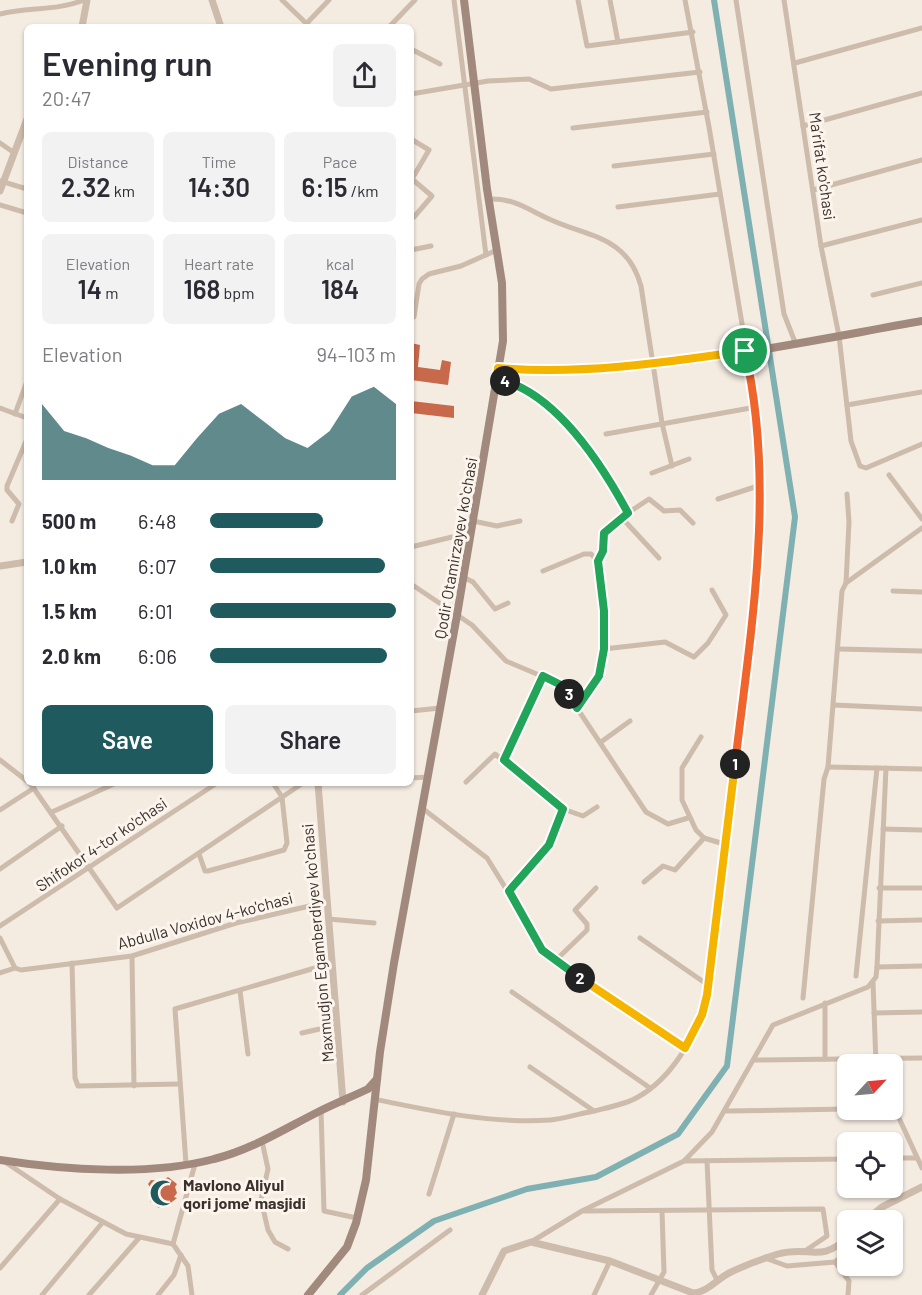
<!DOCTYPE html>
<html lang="en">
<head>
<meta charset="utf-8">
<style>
	body { margin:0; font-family:Barlow,sans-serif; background:#f2f2f3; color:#2b2b33; height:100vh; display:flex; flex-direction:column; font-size:22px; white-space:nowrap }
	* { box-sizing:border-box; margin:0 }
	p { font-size:20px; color:#7c7c81 }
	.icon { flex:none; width:33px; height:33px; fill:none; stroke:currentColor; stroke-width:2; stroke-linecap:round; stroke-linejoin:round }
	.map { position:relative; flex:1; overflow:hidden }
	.sheet { position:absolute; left:24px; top:24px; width:390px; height:762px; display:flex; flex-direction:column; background:#fff; border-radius:9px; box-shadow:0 2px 4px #0004 }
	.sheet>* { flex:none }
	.needle { width:39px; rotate:64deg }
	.tools { position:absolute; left:837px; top:1054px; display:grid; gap:12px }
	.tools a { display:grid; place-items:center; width:66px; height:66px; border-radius:9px; background:#fff; box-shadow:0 2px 4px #0004; font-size:30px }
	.pin { position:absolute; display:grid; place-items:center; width:51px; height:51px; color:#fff; margin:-26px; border:3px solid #fff; border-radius:50%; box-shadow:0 2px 6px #0007 }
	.km { position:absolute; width:30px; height:30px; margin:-15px; border-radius:50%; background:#222; color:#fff; font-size:16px; line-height:30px; text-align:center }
	.round { display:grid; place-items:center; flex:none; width:63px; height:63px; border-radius:9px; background:#f2f2f3 }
	.summary { display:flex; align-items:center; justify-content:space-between; height:102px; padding:0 18px }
	h1 { font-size:33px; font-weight:600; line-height:45px }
	.stats { display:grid; grid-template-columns:repeat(3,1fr); gap:9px; height:102px; padding:6px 18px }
	.stats div { display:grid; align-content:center; border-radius:9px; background:#f2f2f3; text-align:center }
	.stats b { font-size:26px; font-weight:600 }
	.stats small { font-size:16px; font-weight:400 }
	.stats p { font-size:16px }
	.chart { height:168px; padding:12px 18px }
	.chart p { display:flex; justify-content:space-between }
	.chart svg { width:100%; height:108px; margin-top:6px; fill:#1f5a5e; opacity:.7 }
	.primary-button { display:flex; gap:12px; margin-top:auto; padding:12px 18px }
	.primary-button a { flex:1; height:69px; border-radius:9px; background:#1f5a5e; color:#fff; font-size:24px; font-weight:600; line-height:69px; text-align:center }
	.primary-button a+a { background:#f2f2f3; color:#2b2b33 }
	ul { padding:0 18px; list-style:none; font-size:20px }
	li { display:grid; grid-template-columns:96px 72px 1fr; align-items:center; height:45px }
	li i { height:15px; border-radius:8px; background:#1f5a5e }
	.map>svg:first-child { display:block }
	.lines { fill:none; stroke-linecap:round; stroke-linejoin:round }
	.canal { stroke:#7fb0b2; stroke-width:6 }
	.building { fill:#c8694b }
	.minor { stroke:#cdbbac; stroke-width:5 }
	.tertiary { stroke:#cdbbac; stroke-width:7 }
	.secondary { stroke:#a18a7d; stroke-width:8 }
	.split-1-casing { stroke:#fff; stroke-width:12 }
	.split-2-casing { stroke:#fff; stroke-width:12 }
	.split-3-casing { stroke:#fff; stroke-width:12 }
	.split-4-casing { stroke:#fff; stroke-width:12 }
	.split-5-casing { stroke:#fff; stroke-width:12 }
	.split-1 { stroke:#f0652b; stroke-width:8 }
	.split-2 { stroke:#f5b400; stroke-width:8 }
	.split-3 { stroke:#22a559; stroke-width:8 }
	.split-4 { stroke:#22a559; stroke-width:8 }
	.split-5 { stroke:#f5b400; stroke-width:8 }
	.labels { text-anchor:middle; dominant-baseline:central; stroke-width:6; stroke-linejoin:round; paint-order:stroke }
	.street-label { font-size:16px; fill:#3b302b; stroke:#fbf5ee }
	.poi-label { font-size:16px; font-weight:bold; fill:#3b302b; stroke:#fbf5ee; text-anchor:start }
</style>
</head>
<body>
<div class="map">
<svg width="922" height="1295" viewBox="0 0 922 1295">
	<rect width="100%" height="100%" fill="#f4ebe1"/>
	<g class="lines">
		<path class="canal" d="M340,1295l27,-27 67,-47 93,-32 69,-12 82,-43 49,-68 68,-549 -81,-517"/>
	</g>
	<g class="building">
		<path d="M411,343l9,2 -2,22 22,3 2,-10 9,2 -3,23 -37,-5z"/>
		<path d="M411,401l43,5v12l-43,-5z"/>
		<path d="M168,1177l9,7 -2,3 2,6 -3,4 3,1 -9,7 -6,-1 -3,4 -9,-7 1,-12 -3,-5 3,-4 11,1z"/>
	</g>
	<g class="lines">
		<g class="minor">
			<path d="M282,0l28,27"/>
			<path d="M454,0l32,255"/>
			<path d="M578,0l9,46 106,-14"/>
			<path d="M610,0l8,42"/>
			<path d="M736,0l48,314 11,28"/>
			<path d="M784,0l37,246 18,90 12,105 9,25 6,2 56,-24"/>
			<path d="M0,14c28,-7 57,-3 84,-14"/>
			<path d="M307,23l22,-23"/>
			<path d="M389,27l26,-27"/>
			<path d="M411,49l29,15"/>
			<path d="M795,63l127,-35"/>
			<path d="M411,94l77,-13 41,-2 22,10 149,-17"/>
			<path d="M803,126l119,-33"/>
			<path d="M573,128l134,-16"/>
			<path d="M411,139l18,11 -17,29 20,17 -18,21"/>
			<path d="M0,143l13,9"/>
			<path d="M614,166l100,-12"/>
			<path d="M0,181l27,8"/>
			<path d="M813,190l109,-30"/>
			<path d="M489,199c25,-1 38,10 60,20 38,18 78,16 92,67l21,137 10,43"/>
			<path d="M0,205l27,8"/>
			<path d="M618,207l102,-13"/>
			<path d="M821,246l101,-26"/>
			<path d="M411,250l20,-4"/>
			<path d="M873,295l49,-12"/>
			<path d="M414,317l5,-33 3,-5 7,-5 32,-8 36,-16"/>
			<path d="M497,378c8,3 18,4 26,8 43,23 83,86 105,127l-25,22v16l-5,10c4,37 14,80 1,116 -5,11 -14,21 -22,31"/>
			<path d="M847,405l75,-13"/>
			<path d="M0,408l27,10"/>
			<path d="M15,414l12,-33"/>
			<path d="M606,434l150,-27"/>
			<path d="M652,473l37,-14"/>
			<path d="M889,475l33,44"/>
			<path d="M718,499l43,-14"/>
			<path d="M628,513l21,-14 15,12 16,-1 13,13"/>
			<path d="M622,518l37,40"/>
			<path d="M12,521l7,-17 -12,-14v-4l20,-47"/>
			<path d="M473,521l24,5 23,-5"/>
			<path d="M411,547l41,-10 18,1"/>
			<path d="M543,571l41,-17h7l7,7"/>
			<path d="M463,577l10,5 22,27 13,-6"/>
			<path d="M846,583l76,-55"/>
			<path d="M411,584l61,41 34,36 45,19 14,10 81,122 22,12 20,-6"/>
			<path d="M893,591l29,1"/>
			<path d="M604,649l61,-7 29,15 14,-14 18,-28 -14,-25"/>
			<path d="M839,649l83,2"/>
			<path d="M834,705l88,4"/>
			<path d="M411,711l29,-3"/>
			<path d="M701,737l-19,31v32l14,30 8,8 20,6"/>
			<path d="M601,742l29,-21"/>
			<path d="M0,760l27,21"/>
			<path d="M504,760l39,-84"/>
			<path d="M828,767l94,2"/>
			<path d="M411,778l17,-1"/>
			<path d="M466,782l29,-28 68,55 20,7 14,-9"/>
			<path d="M30,783l87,125 186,-125"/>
			<path d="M422,808l65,50 60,97 138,93"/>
			<path d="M0,810l34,-22"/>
			<path d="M52,812l64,-29"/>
			<path d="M883,829l39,1"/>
			<path d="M199,854l6,17h3l76,-21 3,-7 -5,-46 -9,-14"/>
			<path d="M0,869l62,-43"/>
			<path d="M644,882l19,-16 12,4 29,-32"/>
			<path d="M879,888h43"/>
			<path d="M509,891l40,-46 14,-36"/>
			<path d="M328,919l46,4"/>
			<path d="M878,921l44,-1"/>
			<path d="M0,926l217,-143"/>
			<path d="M0,938l15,30 6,2 111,-14 104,-33 91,-21"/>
			<path d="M640,938l68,47"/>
			<path d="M132,956l2,130"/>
			<path d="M555,961l32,-31v-6l-12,-14 21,-22"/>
			<path d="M72,963l3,115 3,8 101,-2"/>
			<path d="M877,967l45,-1"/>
			<path d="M0,973l15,-5"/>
			<path d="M856,976l21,-208"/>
			<path d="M873,982l3,83"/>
			<path d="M240,991l8,63"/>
			<path d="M512,992l138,96"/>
			<path d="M803,998l21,-219 4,-12 14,-176 4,-8 3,-61 -2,-28"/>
			<path d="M874,1013l48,-1"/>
			<path d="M302,1033l35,-8"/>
			<path d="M825,1059v-56"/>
			<path d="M754,1060l168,-2"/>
			<path d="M530,1067l64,44"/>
			<path d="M374,1099c57,12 118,25 176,21 13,-1 27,-6 40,-8 15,-4 35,-7 48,-15 34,-19 56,-59 68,-94l44,-366 11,-152 -5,-78 -47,-280 -24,-127"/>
			<path d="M892,1103l30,65"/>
			<path d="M321,1110l3,101 33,7"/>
			<path d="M726,1111l122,-2"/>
			<path d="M262,1141l6,28 -7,31 7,30 7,12 13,7"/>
			<path d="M892,1158h25"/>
			<path d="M684,1161l164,-2"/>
			<path d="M707,1161l5,109 5,10"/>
			<path d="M5,1162l55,37 66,35 47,10"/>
			<path d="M186,1164l-11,-155 157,-46"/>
			<path d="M429,1194l25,-80"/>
			<path d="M584,1211l239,-2 4,27 -22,15"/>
			<path d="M531,1242l51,-31 102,-50 28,-29 61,-107 95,-38 8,-10 1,-10 9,-199"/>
			<path d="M765,1258l22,8 48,-4 14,19 -1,14"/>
			<path d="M835,1262l13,-12"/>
			<path d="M0,1268l60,-69"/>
			<path d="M42,1295l61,-73"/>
			<path d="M89,1295l50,-57"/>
			<path d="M158,1295l16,-20 7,-20"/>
			<path d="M192,1295l-4,-29 -15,-22 22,-80"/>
			<path d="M362,1295l88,-65"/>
			<path d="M594,1295l16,-34"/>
			<path d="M651,1295l13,-23 -2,-61"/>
		</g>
		<g class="tertiary">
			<path d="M212,0l9,27"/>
			<path d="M82,27l5,-27"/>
			<path d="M0,191l27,-72"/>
			<path d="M0,566l27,-4"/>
			<path d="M318,783l25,319"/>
			<path d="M865,1221l17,-14 40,-20"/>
			<path d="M482,1295l22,-44 27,-9 79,19 83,32c15,-1 24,-14 36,-20 16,-8 33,-14 49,-19 32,-9 42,10 70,-17"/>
		</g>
		<g class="secondary">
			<path d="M498,368c139,11 288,-23 424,-47"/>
			<path d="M0,1160c64,10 151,16 214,-1 37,-9 70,-30 104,-47 16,-8 33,-15 50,-23l9,-10"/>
			<path d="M308,1295l39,-48 9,-24 10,-43 14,-128 14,-89 63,-348 46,-274 -1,-58 -15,-94 -23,-189"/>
		</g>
	</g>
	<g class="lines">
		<g class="split-1-casing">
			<path id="split-1" d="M735,764c16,-136 41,-277 10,-413"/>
		</g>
		<g class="split-2-casing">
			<path id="split-2" d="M580,978l105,70 17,-33 5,-20 28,-231"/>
		</g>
		<g class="split-3-casing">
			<path id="split-3" d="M569,694l-10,-10 -16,-8 -39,84 59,49 -14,36 -40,46 33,59 38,28"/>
		</g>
		<g class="split-4-casing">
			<path id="split-4" d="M505,381c54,17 97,84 123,132l-24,20 -1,18 -5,10 6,50v38l-5,27 -22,32 -8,-14"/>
		</g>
		<g class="split-5-casing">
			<path id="split-5" d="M505,381l-8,-3 1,-10c84,7 164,-5 247,-17"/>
		</g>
		<use href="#split-1" class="split-1"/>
		<use href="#split-2" class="split-2"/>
		<use href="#split-3" class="split-3"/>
		<use href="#split-4" class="split-4"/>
		<use href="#split-5" class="split-5"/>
	</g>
	<defs>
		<g id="mosque-bare" transform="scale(2.07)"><path d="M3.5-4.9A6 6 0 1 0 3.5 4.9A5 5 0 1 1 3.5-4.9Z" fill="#1f5a5e" stroke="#fbf5ee" stroke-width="2.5" paint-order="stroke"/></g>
	</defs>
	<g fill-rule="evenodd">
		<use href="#mosque-bare" x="163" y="1193"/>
	</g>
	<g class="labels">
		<g class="street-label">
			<text transform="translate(823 166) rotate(82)">Maʼrifat ko'chasi</text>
			<text transform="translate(455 548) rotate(-80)">Qodir Otamirzayev koʻchasi</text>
			<text transform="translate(101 844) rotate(-34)">Shifokor 4-tor ko'chasi</text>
			<text transform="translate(205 920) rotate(-15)">Abdulla Voxidov 4-ko'chasi</text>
			<text transform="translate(317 943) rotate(-95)">Maxmudjon Egamberdiyev koʻchasi</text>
		</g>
		<g class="poi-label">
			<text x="183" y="1184">Mavlono Aliyul<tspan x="183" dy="18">qori jome' masjidi</tspan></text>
		</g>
	</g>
</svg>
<div class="tools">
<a><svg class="needle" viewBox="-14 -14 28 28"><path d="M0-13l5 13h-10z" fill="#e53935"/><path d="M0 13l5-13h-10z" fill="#7c7c81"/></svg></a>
<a><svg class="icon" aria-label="locate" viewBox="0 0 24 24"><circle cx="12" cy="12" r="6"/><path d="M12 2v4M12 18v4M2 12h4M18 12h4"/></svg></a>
<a><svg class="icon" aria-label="layers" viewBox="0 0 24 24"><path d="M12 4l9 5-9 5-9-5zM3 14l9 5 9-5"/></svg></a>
</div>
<div class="pin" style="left:745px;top:351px;background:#1e9e55"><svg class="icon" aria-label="arrive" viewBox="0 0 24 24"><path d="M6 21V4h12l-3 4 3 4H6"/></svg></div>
<b class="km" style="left:735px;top:764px">1</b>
<b class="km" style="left:580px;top:978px">2</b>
<b class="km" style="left:569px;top:694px">3</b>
<b class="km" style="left:505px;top:381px">4</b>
<section class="sheet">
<div class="summary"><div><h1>Evening run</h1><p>20:47</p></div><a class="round"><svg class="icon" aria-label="share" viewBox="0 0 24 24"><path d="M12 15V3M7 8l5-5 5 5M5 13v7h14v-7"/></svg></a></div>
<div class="stats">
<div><p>Distance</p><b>2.32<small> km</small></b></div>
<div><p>Time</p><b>14:30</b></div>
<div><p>Pace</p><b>6:15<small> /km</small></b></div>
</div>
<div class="stats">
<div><p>Elevation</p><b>14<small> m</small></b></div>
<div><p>Heart rate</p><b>168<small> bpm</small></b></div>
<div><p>kcal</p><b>184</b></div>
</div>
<div class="chart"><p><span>Elevation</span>94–103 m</p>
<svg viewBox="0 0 160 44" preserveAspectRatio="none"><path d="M0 44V13L10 24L20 27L30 31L40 34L50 38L60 38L70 27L80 17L90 13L100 20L110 27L120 31L130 24L140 10L150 6L160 13V44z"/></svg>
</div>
<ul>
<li><b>500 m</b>6:48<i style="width:61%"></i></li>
<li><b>1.0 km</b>6:07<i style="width:94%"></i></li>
<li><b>1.5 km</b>6:01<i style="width:100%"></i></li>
<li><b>2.0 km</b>6:06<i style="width:95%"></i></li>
</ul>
<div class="primary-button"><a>Save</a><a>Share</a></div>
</section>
</div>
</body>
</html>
